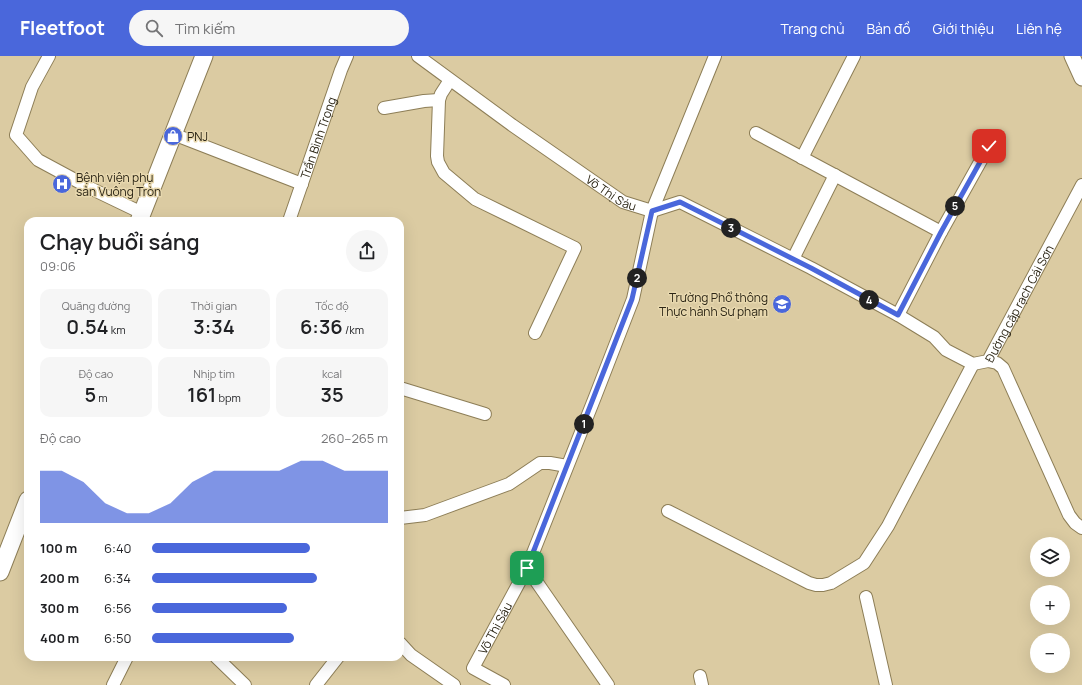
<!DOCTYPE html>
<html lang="vi">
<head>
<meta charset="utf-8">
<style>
	body { margin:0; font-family:Manrope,sans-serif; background:#f6f6f6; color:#202124; height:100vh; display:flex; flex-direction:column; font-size:15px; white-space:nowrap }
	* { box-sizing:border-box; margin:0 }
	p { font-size:13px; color:#757577 }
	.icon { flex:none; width:22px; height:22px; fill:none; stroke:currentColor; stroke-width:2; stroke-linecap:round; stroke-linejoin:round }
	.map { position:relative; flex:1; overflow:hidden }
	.panel { position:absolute; left:24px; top:161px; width:380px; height:444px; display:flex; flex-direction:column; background:#fff; border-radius:12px; box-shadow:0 4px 16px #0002 }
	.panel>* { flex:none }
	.controls { position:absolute; left:1030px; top:481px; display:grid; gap:8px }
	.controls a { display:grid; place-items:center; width:40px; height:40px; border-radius:50%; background:#fff; box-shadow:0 4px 16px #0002; font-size:20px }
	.pin { position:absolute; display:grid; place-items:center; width:34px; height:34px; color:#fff; margin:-17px; border-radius:8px; box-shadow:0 2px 6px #0006 }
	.km { position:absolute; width:20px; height:20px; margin:-10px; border-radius:50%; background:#222; color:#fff; font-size:11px; line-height:20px; text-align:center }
	.round { display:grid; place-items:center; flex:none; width:42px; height:42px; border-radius:21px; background:#f6f6f6 }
	.overview { display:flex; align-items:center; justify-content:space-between; height:68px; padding:0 16px }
	h1 { font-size:22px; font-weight:600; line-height:30px }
	.figures { display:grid; grid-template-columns:repeat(3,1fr); gap:6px; height:68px; padding:4px 16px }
	.figures div { display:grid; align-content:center; border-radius:10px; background:#f6f6f6; text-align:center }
	.figures b { font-size:20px; font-weight:600 }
	.figures small { font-size:11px; font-weight:400 }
	.figures p { font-size:11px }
	.chart { height:112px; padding:8px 16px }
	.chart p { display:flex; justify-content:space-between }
	.chart svg { width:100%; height:72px; margin-top:4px; fill:#4a67db; opacity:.7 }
	ul { padding:0 16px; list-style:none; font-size:13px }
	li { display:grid; grid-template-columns:64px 48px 1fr; align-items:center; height:30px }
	li i { height:10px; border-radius:5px; background:#4a67db }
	header { display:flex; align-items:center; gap:24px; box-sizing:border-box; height:56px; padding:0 20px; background:#4a67db; color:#fff }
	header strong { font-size:19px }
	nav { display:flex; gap:22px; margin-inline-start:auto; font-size:14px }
	.search { width:280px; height:36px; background:#f6f6f6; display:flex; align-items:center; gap:10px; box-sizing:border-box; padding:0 14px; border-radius:22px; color:#757577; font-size:15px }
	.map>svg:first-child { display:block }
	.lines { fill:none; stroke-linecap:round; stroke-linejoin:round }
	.minor-casing { stroke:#8d7e57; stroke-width:14 }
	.tertiary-casing { stroke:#8d7e57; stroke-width:17 }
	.secondary-casing { stroke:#8d7e57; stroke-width:19 }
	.minor { stroke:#fff; stroke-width:12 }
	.tertiary { stroke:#fff; stroke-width:15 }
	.secondary { stroke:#fff; stroke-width:17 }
	.route-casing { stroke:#fff; stroke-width:8 }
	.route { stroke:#4a67db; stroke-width:5 }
	.labels { text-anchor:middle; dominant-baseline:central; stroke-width:3; stroke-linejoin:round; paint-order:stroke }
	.poi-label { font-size:12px; fill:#2c2616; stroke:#e8d8ae; text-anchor:start }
	.street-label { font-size:12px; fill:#2c2616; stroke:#e8d8ae }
</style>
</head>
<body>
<header>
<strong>Fleetfoot</strong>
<div class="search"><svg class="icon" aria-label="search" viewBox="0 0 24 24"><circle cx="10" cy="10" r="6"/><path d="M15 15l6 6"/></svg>Tìm kiếm</div>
<nav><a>Trang chủ</a><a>Bản đồ</a><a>Giới thiệu</a><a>Liên hệ</a></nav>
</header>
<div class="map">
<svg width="1082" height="629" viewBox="0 0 1082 629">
	<rect width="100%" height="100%" fill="#dbcba2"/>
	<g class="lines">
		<g class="minor-casing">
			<g id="minor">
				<path d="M49,0l-17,31 -16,48 22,25 52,28 52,25"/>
				<path id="s1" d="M418,0l94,69 111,77 29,9"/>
				<path d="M450,24l-9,14 -2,6 -2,56 1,6 6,11 31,26 100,49 -40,85"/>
				<path d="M384,52l40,-7 15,-1"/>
				<path d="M756,77l185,99"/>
				<path d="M173,78l129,50"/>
				<path d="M802,102l52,-102"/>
				<path id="s2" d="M652,155l28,-9 131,66 87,47 36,22 12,13 27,14 15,-3 94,-176"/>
				<path id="s3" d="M289,165l52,-151 6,-14"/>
				<path d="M793,203l42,-84"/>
				<path d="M898,259l43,-83 48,-86"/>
				<path d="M988,305l9,2 6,5 66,147 6,8 7,5"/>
				<path d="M400,332l85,26"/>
				<path d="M668,455l141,72 7,2h7l8,-2 33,-20 24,-37 85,-162"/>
				<path d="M400,462l25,-3 84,-31 31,-21h10l17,3"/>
				<path d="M527,512l81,117"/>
				<path d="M866,541l20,88"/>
				<path d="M400,587l11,12 43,30"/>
				<path d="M216,601l29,28"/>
				<path d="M700,620l2,9"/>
				<path d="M113,629l14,-28"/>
				<path d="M316,629l22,-28"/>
				<path id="s4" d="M504,629l-31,-17 54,-100 68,-171 38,-98 19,-88 63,-155"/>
			</g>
		</g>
		<g class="tertiary-casing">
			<path id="tertiary" d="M1072,0l10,22"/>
		</g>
		<g class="secondary-casing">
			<g id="secondary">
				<path d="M139,165l65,-165"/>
				<path d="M0,516l28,-72"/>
			</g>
		</g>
		<use href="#minor" class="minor"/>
		<use href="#tertiary" class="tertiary"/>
		<use href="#secondary" class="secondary"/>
	</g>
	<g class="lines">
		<g class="route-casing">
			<path id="route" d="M527,512l105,-269 20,-88 28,-9 131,66 87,47 43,-83 48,-86"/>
		</g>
		<use href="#route" class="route"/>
	</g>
	<defs>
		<g id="shop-disc" transform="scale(1)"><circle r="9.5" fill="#4a67db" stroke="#e8d8ae"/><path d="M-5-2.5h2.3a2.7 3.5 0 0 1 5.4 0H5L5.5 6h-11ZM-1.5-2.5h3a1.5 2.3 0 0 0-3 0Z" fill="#fff"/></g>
		<g id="hospital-disc" transform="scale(1)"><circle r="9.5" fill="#4a67db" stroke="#e8d8ae"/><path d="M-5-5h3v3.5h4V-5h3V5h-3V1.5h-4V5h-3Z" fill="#fff"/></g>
		<g id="school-disc" transform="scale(1)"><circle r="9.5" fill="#4a67db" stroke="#e8d8ae"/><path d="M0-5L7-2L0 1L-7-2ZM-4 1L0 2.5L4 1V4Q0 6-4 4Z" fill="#fff"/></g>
	</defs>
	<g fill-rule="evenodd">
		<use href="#shop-disc" x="173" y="80"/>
		<use href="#hospital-disc" x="62" y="128"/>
		<use href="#school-disc" x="782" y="248"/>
	</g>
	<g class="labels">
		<g class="poi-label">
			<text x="187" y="80">PNJ</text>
			<text x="76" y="121">Bệnh viện phụ<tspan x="76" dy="14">sản Vuông Tròn</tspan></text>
			<text x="768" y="241" text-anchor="end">Trường Phổ thông<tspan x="768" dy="14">Thực hành Sư phạm</tspan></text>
		</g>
		<g class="street-label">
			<text stroke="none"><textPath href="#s3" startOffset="88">Trần Bình Trọng</textPath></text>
			<text stroke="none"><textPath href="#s1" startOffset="237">Võ Thị Sáu</textPath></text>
			<text stroke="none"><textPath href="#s2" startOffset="446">Đường cặp rạch Cái Sơn</textPath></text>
			<text stroke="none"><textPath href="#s4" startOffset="81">Võ Thị Sáu</textPath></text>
		</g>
	</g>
</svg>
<div class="controls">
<a><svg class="icon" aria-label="layers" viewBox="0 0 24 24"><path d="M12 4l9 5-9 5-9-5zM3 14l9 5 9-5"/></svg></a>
<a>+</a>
<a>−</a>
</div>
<div class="pin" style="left:527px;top:512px;background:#1e9e55"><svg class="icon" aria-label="arrive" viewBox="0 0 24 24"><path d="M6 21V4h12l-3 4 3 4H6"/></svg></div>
<div class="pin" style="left:989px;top:90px;background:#d93025"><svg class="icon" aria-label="check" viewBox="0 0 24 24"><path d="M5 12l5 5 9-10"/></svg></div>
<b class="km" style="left:584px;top:368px">1</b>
<b class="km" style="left:637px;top:222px">2</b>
<b class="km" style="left:731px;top:172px">3</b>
<b class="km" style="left:869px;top:244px">4</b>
<b class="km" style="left:955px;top:150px">5</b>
<section class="panel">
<div class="overview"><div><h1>Chạy buổi sáng</h1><p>09:06</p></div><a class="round"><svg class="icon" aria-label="share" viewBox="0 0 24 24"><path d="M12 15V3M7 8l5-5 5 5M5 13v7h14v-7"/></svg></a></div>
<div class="figures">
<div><p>Quãng đường</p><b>0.54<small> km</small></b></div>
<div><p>Thời gian</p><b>3:34</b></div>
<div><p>Tốc độ</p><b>6:36<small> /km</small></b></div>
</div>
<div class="figures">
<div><p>Độ cao</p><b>5<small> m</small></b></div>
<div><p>Nhịp tim</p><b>161<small> bpm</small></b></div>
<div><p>kcal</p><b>35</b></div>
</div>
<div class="chart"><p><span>Độ cao</span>260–265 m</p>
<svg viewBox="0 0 160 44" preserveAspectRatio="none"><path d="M0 44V12L10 12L20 19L30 32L40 38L50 38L60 32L70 19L80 12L90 12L100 12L110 12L120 6L130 6L140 12L150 12L160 12V44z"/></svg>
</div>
<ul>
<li><b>100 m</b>6:40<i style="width:67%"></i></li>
<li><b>200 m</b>6:34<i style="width:70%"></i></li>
<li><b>300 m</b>6:56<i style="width:57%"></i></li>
<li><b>400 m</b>6:50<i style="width:60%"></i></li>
</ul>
</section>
</div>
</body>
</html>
